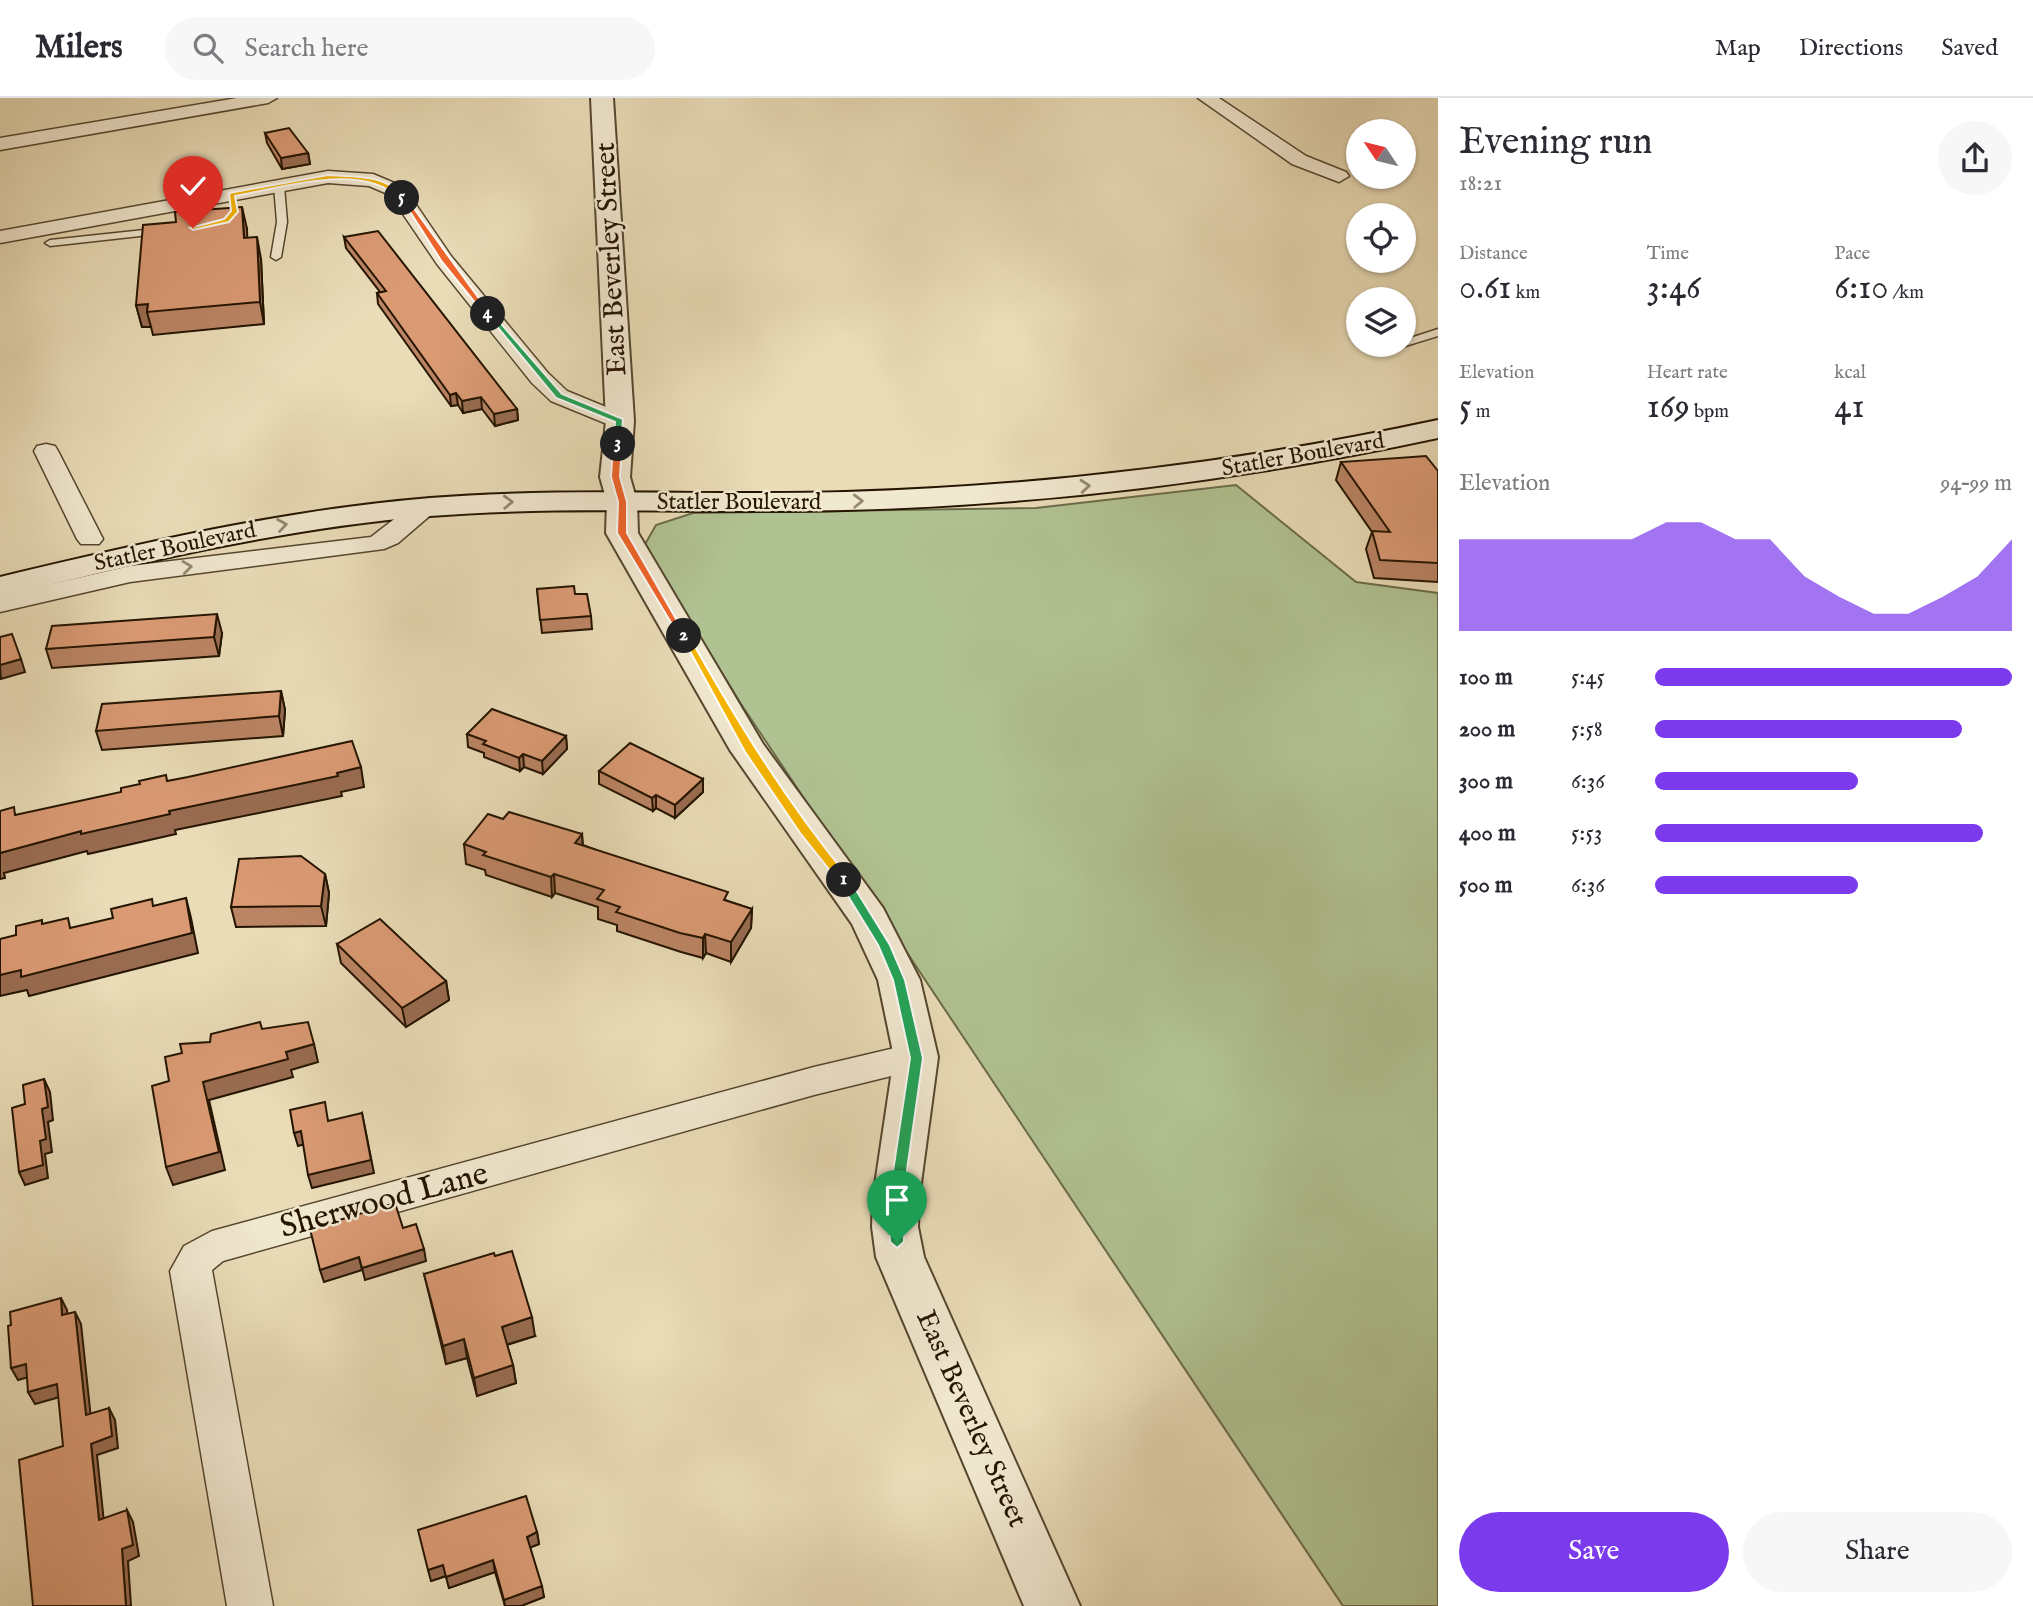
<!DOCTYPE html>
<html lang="en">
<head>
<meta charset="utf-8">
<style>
	body { margin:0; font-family:"IM FELL English",serif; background:#f7f7f7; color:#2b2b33; height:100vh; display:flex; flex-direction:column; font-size:26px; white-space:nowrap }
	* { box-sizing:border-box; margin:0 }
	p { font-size:23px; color:#7c7c81 }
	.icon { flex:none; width:38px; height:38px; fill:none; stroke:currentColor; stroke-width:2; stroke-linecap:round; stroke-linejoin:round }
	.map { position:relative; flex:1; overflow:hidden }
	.sheet { display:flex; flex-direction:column; background:#fff; width:595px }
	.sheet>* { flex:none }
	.needle { width:46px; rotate:305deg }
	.fabs { position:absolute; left:1346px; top:21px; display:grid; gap:14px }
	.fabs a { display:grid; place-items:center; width:70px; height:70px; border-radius:50%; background:#fff; box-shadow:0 2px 5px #0004; font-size:35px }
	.pin { position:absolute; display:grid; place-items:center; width:60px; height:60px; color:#fff; margin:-72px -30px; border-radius:50% 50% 50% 0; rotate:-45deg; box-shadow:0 0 7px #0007 }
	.pin .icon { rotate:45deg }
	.km { position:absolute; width:35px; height:35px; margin:-18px; border-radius:50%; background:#222; color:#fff; font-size:19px; line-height:35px; text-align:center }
	.round { display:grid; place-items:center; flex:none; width:74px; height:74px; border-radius:37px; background:#f7f7f7 }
	.summary { display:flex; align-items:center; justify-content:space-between; height:119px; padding:0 21px }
	h1 { font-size:38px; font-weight:600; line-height:52px }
	.stats { display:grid; grid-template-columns:repeat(3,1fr); gap:10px; height:119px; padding:7px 21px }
	.stats div { display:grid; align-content:center }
	.stats b { font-size:35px; font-weight:600 }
	.stats small { font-size:19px; font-weight:400 }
	.stats p { font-size:19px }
	.chart { height:196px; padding:14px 21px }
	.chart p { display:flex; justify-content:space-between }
	.chart svg { width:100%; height:126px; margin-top:7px; fill:#7c3aed; opacity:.7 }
	.action { display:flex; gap:14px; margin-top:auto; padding:14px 21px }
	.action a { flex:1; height:80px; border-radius:42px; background:#7c3aed; color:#fff; font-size:28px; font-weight:600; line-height:80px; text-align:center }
	.action a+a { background:#f7f7f7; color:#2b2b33 }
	ul { padding:0 21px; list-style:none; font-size:23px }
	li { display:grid; grid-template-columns:112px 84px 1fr; align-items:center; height:52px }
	li i { height:18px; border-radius:9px; background:#7c3aed }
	header { display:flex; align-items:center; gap:42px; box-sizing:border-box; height:98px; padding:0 35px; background:#fff; border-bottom:2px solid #e1e1e2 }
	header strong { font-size:33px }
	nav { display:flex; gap:38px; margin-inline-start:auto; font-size:24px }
	.search { width:490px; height:63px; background:#f7f7f7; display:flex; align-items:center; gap:18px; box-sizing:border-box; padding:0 24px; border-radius:38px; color:#7c7c81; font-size:26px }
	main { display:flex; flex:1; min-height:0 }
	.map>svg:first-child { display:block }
	.green { fill:#b1c292; stroke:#6a6b49; stroke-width:2 }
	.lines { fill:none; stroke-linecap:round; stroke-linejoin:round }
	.service-casing { stroke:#55462e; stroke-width:3 }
	.minor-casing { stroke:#55462e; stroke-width:3 }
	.tertiary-casing { stroke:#55462e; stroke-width:4 }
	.secondary-casing { stroke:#241400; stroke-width:4 }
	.service { fill:#f1e8d0; fill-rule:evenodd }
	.minor { fill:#f1e8d0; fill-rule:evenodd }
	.tertiary { fill:#f1e8d0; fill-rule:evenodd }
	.secondary { fill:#f1e8d0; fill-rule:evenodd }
	.wall { fill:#bb8464; stroke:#241400; stroke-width:2 }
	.shaded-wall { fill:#996c51; stroke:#241400; stroke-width:2 }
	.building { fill:#da9a74; stroke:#241400; stroke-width:2 }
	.oneway { stroke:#958972 }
	.split-1 { fill:#22a559; stroke:#fff; stroke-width:2 }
	.split-2 { fill:#f5b400; stroke:#fff; stroke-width:2 }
	.split-3 { fill:#f0652b; stroke:#fff; stroke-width:2 }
	.split-4 { fill:#22a559; stroke:#fff; stroke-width:2 }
	.split-5 { fill:#f0652b; stroke:#fff; stroke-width:2 }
	.split-6 { fill:#f5b400; stroke:#fff; stroke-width:2 }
	.labels { text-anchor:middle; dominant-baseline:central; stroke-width:5; stroke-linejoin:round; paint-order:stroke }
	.far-street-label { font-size:23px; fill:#241400; stroke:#f1e8d0 }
	.street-label { font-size:28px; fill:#241400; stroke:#f1e8d0 }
	.near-street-label { font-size:33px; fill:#241400; stroke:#f1e8d0 }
</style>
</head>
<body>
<header>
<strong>Milers</strong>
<div class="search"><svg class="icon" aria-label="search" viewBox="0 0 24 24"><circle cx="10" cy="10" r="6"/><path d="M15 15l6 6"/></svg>Search here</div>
<nav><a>Map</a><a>Directions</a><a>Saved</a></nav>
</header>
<main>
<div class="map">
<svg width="1438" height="1508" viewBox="0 0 1438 1508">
	<rect width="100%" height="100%" fill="#e9dcb7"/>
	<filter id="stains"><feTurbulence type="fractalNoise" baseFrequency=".00286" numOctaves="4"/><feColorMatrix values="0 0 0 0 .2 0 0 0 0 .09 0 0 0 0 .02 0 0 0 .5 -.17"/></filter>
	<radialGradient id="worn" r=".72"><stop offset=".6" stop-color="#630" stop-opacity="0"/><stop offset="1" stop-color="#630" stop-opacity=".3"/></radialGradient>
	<path class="green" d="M1236,387l120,97 82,11v1013h-95l-602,-902 -97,-158 12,-21 37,-12 343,-5z"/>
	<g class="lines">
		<g class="service-casing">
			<g id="service">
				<path d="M279,85l5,3 3,36 -6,35 -5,3 -5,-3 6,-35 -3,-36z"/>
				<path d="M163,130l4,1v4l-117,13 -5,-3 5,-3z"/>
				<path d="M1438,231v7l-52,16 -6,-3 9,-4h15v-5z"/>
			</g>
		</g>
		<g class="minor-casing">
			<g id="minor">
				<path d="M237,0h40l-9,5 -268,47v-12z"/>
				<path d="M1198,0h21l87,58 40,16 3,4 -10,6 -47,-18z"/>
				<path d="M328,73l45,3 31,13 47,69 97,117 19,18 61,25 4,5 -4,5h-16l-61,-25 -19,-18 -95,-119 -47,-69 -21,-9 -41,-3 -328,60v-12z"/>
				<path d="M46,346l9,2 3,5 45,88 -4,5h-18l-4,-5 -43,-88 3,-5z"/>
				<path d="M424,402l9,3 4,5 -4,5 -35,30 -14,6 -254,33 -130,30v-16l130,-30 241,-29 44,-34z"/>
				<path d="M916,945l12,4 6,10 -6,10 -114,28 -591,166 -11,9 61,336h-46l-57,-335 14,-25 28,-15 602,-164z"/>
			</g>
		</g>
		<g class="tertiary-casing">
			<path id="tertiary" d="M591,0h22l21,323 -4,56 7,25 1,31 125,211 120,164 37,72 18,77 -19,141 -1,29 6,30 156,349h-56l-148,-349 -4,-30 1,-29 21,-141 -16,-77 -26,-56 -122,-174 -124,-217 1,-31 -7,-25 6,-56z"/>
		</g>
		<g class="secondary-casing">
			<path id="secondary" d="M1438,322v18c-196,42 -393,67 -593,72 -138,4 -277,-5 -415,6 -146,12 -288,46 -430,81v-20c142,-34 284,-67 430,-79 138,-11 277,-2 415,-6 200,-6 397,-30 593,-72z"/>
		</g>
		<use href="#service" class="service"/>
		<use href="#minor" class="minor"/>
		<use href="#tertiary" class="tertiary"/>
		<use href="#secondary" class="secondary"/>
	</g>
	<g class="wall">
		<path d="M265,35l43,20 2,11 -28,5 -15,-26z"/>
		<path d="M247,131v9l14,21 3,65 -111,11 -2,-8h-9l-6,-22z"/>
		<path d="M344,139l173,172 1,11 -23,6 -13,-17 -19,4 -5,-8 -7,1 -73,-102 -1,-11 3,-1 -34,-44z"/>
		<path d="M1341,364l97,9v111l-64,-4 -8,-29 6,-17 -36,-52z"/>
		<path d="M537,491l38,5 16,22 1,13 -50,4z"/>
		<path d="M222,535l-3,23 -167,12 -6,-19z"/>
		<path d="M281,593l4,19 -2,26 -181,14 -6,-19z"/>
		<path d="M467,636l99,2 1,13 -24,25 -19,-7 -4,4 -36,-14v-4l-16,-6z"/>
		<path d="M599,673l104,8v13l-28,26 -19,-10 -3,3 -54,-27z"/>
		<path d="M503,721l79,15 1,11 145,56 24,8 -1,19 -20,34 -25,-9 -3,5 -22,-6 -64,-21v-6l-19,-6v-12l-43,-14 -3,4 -66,-22 -1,-5 -19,-6 -2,-20z"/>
		<path d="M325,776l4,19 -3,33 -90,1 -5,-20z"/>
		<path d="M337,846l109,37 3,19 -43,27 -65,-64z"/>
		<path d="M424,1176l111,62 -28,9 6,20 3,18 -39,13 -10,-38 -21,6z"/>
		<path d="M537,1434l2,12 -9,3 14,50 -23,9h-16l-10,-34 -46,16 -3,-12 -15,5z"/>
	</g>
	<g class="shaded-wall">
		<path d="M308,55l2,11 -28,5 -1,-11z"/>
		<path d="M242,109l5,22 1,31 -4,-22z"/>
		<path d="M257,139l4,22 3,65 -4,-22z"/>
		<path d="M148,206l-1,8 4,15h-9l-6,-22z"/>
		<path d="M456,295l2,12 -7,1 -1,-11z"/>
		<path d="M481,299l1,12 -19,4 -1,-12z"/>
		<path d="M517,311l1,11 -23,6 -1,-12z"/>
		<path d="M217,516l5,19 -3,23 -5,-19z"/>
		<path d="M21,561l4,13 -24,7 -1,-14z"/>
		<path d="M281,593l4,19 -2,26 -4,-20z"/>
		<path d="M566,638l1,13 -24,25 -1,-13z"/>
		<path d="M523,656l1,13 -4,4 -1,-13z"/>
		<path d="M361,669l3,20 -23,5 1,4 -167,34 1,4 -88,20 -1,-3 -83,22 1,5 -5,1v-26l81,-22z"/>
		<path d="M703,681v13l-28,26v-13z"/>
		<path d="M656,697v13l-3,3 -1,-13z"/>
		<path d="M582,736l1,20 -8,-11z"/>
		<path d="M325,776l4,19 -3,33 -5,-20z"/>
		<path d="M554,776l1,19 -3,4 -1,-20z"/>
		<path d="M186,800l5,20 7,35 -169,43 -2,-6 -27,6v-21z"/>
		<path d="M752,811l-1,19 -20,34v-20z"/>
		<path d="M705,836l1,19 -3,5v-20z"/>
		<path d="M446,883l3,19 -43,27 -4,-19z"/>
		<path d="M314,946l4,18 -27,8 2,7 -84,23 16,70 -52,15 -7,-18 37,-85 83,-30z"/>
		<path d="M44,981l6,13 3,28 -5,2 4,30 -7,2 3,24 -23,7 -6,-13 21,-31z"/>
		<path d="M362,1015l12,60 -62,15 -4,-13z"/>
		<path d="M301,1033l4,13 -7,2 -4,-13z"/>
		<path d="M424,1151l2,12 -61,19 -3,-12z"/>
		<path d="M359,1159l3,13 -38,12 -4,-12z"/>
		<path d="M61,1200l6,12 1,17 -6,-12z"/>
		<path d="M75,1214l6,12 11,104 -6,-13z"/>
		<path d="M532,1219l3,19 -30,9 -3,-18z"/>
		<path d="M464,1241l3,19 -21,6 -3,-18z"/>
		<path d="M26,1266l6,12 -14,4 -7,-12z"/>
		<path d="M513,1267l3,18 -39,13 -3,-18z"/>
		<path d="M57,1286l6,12 -28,8 -7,-12z"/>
		<path d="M109,1310l6,12 3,28 -21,7 8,77 -6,-12 -8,-76z"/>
		<path d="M127,1412l6,12 6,34 -11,5 3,45h-5l-4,-57z"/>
		<path d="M537,1434l2,12 -10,4 -2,-11z"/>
		<path d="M493,1462l2,12 -46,16 -3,-11z"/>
		<path d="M443,1467l3,11 -15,5 -3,-11z"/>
		<path d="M542,1488l2,11 -23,9h-16l-1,-6z"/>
	</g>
	<g class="building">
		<path d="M289,30l19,25 -27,5 -16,-25z"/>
		<path d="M242,109l2,31 13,-1 3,65 -113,10 1,-8 -12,1 7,-80 33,-3 -1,-10z"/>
		<path d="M378,133l139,178 -23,5 -13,-17 -19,4 -6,-8 -6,2 -73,-102 9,-2 -42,-54z"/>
		<path d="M1426,358l12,15v92l-58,-3 -8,-29 18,1 -49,-70z"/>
		<path d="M574,488l1,8h12l4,22 -51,4 -3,-31z"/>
		<path d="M217,516l-3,23 -168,12 6,-23z"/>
		<path d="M12,536l9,25 -21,6v-28z"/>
		<path d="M281,593l-2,25 -183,15 6,-27z"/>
		<path d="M492,611l74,27 -24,25 -19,-7 -4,4 -36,-14 3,-3 -19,-7z"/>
		<path d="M352,643l9,26 -24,6 1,3 -169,35 1,3 -89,20v-3l-81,22v-42l14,-4 1,8 106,-23v-4l19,-4 -1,-3 27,-6 1,6 21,-4z"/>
		<path d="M630,645l73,36 -28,26 -19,-10 -4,3 -53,-27z"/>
		<path d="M509,714l73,22 -7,9 153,49 -4,8 28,9 -21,33 -26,-8 -2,4 -23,-5 -64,-21 4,-5 -23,-8 7,-9 -50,-16 -3,3 -68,-22 3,-3 -22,-8 24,-30 15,5z"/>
		<path d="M301,758l24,18 -4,32 -90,1 8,-48z"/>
		<path d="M186,800l6,35 -171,44v-7l-21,5v-36l16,-4v-9l26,-6v4l26,-6 2,10 43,-10 -2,-9 41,-10 1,7z"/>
		<path d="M380,821l66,62 -44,27 -65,-64z"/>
		<path d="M260,924l2,7 46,-7 6,22 -28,8 2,7 -85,23 16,70 -53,15 -14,-81 17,-5 -4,-24 17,-4 -2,-9 30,-2 1,-8z"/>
		<path d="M44,981l4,28 -6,2 4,30 -6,2 3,24 -24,7 -7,-64 13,-4 -2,-19z"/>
		<path d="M325,1004l3,19 34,-8 9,47 -63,15 -7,-44 -7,2 -4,-23z"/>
		<path d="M395,1105l8,25 13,-4 8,25 -62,19 -3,-11 -39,13 -10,-41z"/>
		<path d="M512,1153l20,66 -30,10 11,38 -39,13 -10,-39 -21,7 -19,-72 70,-21 1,3z"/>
		<path d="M61,1200l1,17 13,-3 11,103 23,-7 3,28 -21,8 8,76 28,-10 6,35 -11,4 4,57h-93l-14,-146 44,-14 -6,-62 -29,8 -2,-28 -15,4 -3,-42 3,-1 -1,-13z"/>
		<path d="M526,1398l11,36 -10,5 15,49 -38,14 -11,-40 -47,17 -3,-12 -15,5 -10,-40z"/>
	</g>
	<defs><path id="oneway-chevron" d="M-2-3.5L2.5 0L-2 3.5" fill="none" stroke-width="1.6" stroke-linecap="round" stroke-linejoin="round" transform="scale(1.75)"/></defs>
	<g class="oneway">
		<use href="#oneway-chevron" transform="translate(1085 388) rotate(-5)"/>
		<use href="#oneway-chevron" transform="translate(858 403) rotate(-2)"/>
		<use href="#oneway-chevron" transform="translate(508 404) rotate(-2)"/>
		<use href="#oneway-chevron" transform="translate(282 427) rotate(-9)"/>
		<use href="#oneway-chevron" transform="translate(187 469) rotate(-7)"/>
	</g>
	<path class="split-1" d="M840,779h8l42,68 15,35 18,78 -20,140 1,44 -7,6 -7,-6 -1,-44 21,-140 -17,-78 -15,-35 -40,-65z"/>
	<path class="split-2" d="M680,535l9,3c49,87 95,162 159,241v6h-8l-40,-50 -55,-81z"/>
	<path class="split-3" d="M618,343l4,3 -2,33 7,25v31l60,105 -8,-2 -62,-103 1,-31 -7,-25 2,-33z"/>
	<path class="split-4" d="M485,214h6l71,82 61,25 -2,27 -8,-2 2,-22 -59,-24z"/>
	<path class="split-5" d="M400,98h5l86,119h-6l-43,-53z"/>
	<path class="split-6" d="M328,77c29,2 57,-1 78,23l-6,1c-37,-38 -118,-11 -165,-3l3,16 -9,10 -36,8 -3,-2 34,-9 7,-8 -2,-18z"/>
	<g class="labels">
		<g class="far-street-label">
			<text transform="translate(1303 357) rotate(-10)">Statler Boulevard</text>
			<text x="739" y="404">Statler Boulevard</text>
			<text transform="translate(175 449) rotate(-12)">Statler Boulevard</text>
		</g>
		<g class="street-label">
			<text transform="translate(612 161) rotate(-93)">East Beverley Street</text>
			<text transform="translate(971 1321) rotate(66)">East Beverley Street</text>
		</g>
		<g class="near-street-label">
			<text transform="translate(384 1103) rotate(-15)">Sherwood Lane</text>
		</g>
	</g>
	<rect width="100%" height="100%" filter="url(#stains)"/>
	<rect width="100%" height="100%" fill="url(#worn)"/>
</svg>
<div class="fabs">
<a><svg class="needle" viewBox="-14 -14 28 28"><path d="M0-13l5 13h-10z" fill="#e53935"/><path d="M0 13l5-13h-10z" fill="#7c7c81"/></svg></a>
<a><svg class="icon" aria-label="locate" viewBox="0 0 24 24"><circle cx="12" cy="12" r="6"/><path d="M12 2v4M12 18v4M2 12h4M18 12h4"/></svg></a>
<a><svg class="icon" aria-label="layers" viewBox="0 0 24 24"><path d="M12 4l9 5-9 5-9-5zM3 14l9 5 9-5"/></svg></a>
</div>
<div class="pin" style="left:897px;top:1144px;background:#1e9e55"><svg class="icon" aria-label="arrive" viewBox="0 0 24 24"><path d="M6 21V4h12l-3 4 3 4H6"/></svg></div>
<div class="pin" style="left:193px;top:130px;background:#d93025"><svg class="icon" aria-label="check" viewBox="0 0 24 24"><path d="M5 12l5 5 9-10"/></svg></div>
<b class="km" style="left:844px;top:782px">1</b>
<b class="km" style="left:684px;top:538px">2</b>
<b class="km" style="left:618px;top:346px">3</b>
<b class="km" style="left:488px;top:216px">4</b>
<b class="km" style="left:402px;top:100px">5</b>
</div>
<section class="sheet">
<div class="summary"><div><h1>Evening run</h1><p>18:21</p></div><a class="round"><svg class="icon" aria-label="share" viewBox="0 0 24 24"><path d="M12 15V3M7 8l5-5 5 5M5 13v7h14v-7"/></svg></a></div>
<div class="stats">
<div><p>Distance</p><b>0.61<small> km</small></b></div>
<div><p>Time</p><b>3:46</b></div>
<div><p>Pace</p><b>6:10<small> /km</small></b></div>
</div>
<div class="stats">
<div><p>Elevation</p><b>5<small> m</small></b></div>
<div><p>Heart rate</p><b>169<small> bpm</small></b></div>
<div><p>kcal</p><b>41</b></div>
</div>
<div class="chart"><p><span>Elevation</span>94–99 m</p>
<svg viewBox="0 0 160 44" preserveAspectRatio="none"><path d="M0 44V12L10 12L20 12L30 12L40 12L50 12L60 6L70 6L80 12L90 12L100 25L110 32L120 38L130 38L140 32L150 25L160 12V44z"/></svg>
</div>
<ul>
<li><b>100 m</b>5:45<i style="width:100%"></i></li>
<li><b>200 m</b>5:58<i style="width:86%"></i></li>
<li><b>300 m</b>6:36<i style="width:57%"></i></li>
<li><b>400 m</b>5:53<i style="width:92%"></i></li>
<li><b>500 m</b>6:36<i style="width:57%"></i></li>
</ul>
<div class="action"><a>Save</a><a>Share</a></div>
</section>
</main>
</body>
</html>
